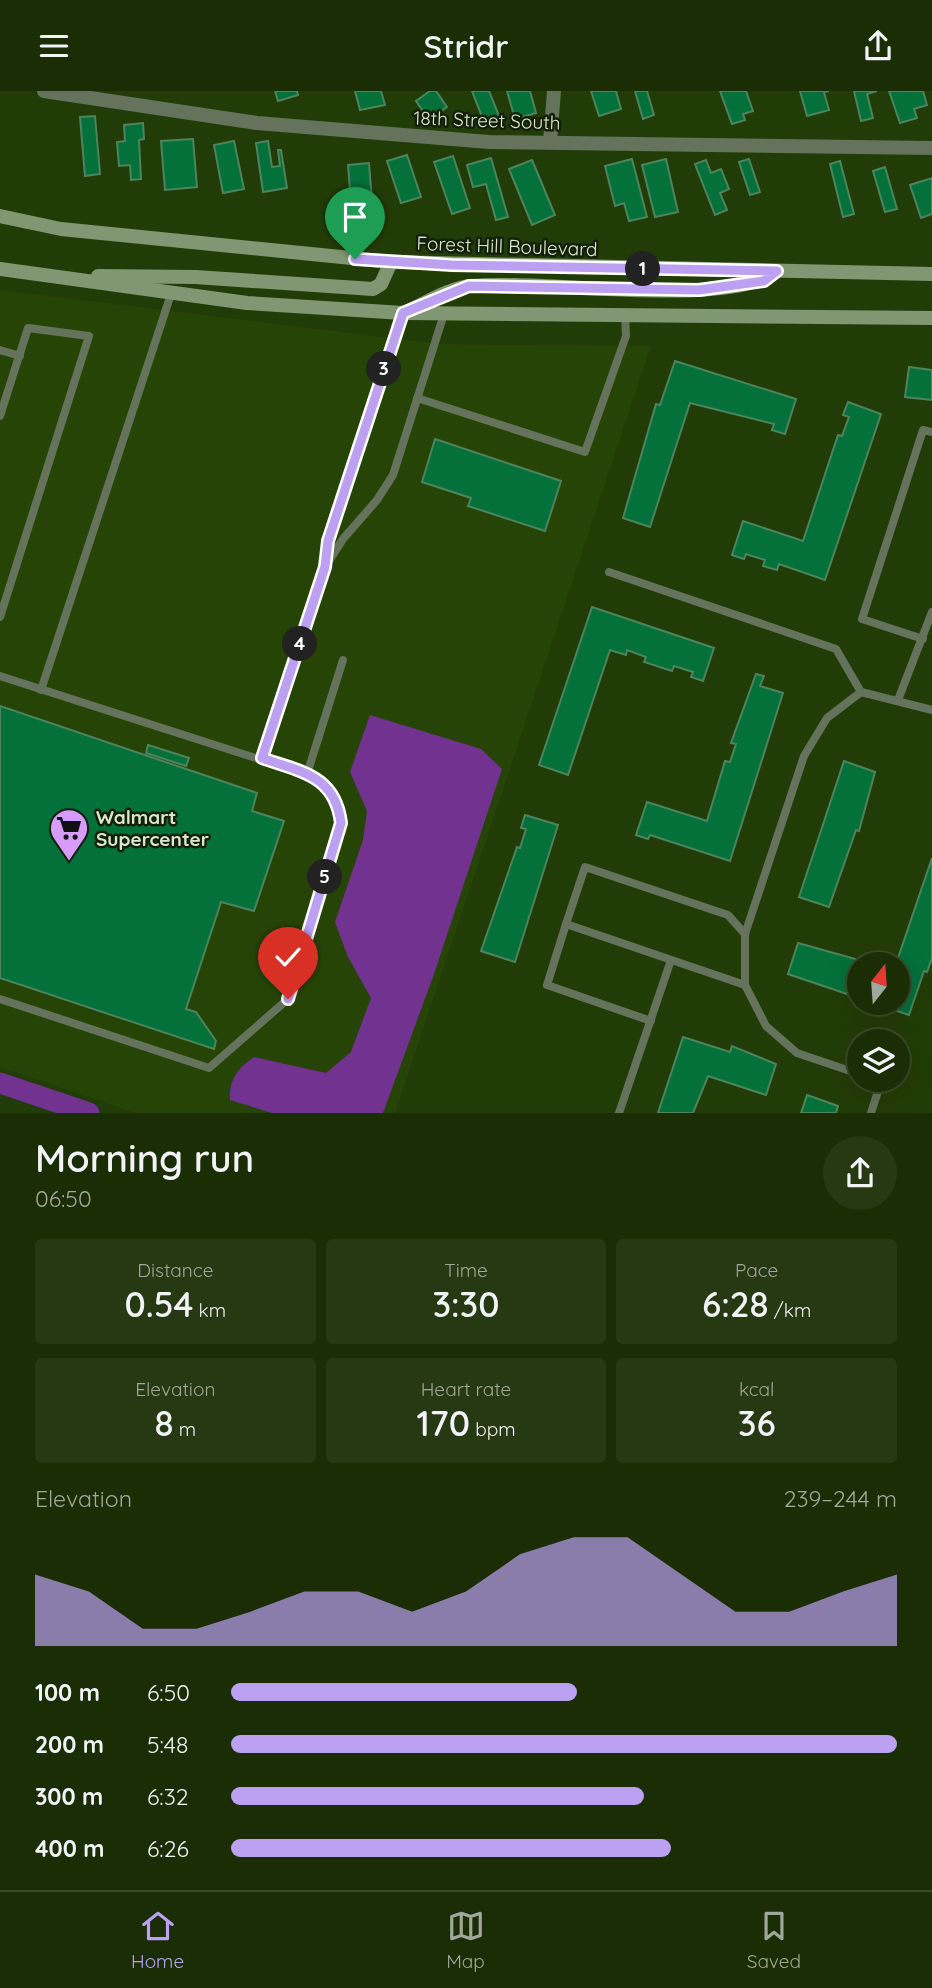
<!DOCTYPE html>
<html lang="en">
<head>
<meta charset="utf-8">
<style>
	body { margin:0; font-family:Quicksand,sans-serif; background:#273913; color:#f1f3f6; height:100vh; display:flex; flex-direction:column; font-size:26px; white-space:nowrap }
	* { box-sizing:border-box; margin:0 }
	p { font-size:23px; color:#9fa89a }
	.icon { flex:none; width:38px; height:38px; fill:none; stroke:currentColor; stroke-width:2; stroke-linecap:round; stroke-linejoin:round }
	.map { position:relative; height:1022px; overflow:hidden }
	.panel { display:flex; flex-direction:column; background:#1a2d05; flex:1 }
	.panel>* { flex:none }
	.needle { width:46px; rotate:17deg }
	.controls { position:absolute; left:847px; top:861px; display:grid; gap:14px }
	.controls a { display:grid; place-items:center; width:63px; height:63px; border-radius:50%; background:#1a2d05; box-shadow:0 7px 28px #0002,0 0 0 2px #384927; font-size:35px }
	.pin { position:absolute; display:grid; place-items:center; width:60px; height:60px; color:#fff; margin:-72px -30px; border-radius:50% 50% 50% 0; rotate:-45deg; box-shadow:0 0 7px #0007 }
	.pin .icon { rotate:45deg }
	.km { position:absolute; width:35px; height:35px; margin:-18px; border-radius:50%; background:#222; color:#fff; font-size:19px; line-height:35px; text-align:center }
	.round { display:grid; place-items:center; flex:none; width:74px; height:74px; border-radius:37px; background:#273913 }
	.head { display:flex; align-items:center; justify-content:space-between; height:119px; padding:0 35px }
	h1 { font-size:38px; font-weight:600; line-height:52px }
	.figures { display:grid; grid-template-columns:repeat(3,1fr); gap:10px; height:119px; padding:7px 35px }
	.figures div { display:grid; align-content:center; border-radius:7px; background:#273913; text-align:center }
	.figures b { font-size:35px; font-weight:600 }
	.figures small { font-size:19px; font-weight:400 }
	.figures p { font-size:19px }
	.chart { height:196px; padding:14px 35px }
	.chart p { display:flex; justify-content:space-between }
	.chart svg { width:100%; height:126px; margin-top:7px; fill:#bca0f2; opacity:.7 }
	ul { padding:0 35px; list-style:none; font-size:23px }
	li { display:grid; grid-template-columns:112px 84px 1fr; align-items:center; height:52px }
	li i { height:18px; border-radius:9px; background:#bca0f2 }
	header { display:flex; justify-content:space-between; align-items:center; height:91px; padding:0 35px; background:#1a2d05; font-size:32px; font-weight:600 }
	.tabs { display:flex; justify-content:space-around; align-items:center; height:98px; border-top:2px solid #384927; background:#1a2d05; font-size:19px; color:#9fa89a }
	.tabs a { display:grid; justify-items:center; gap:4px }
	.tabs .on { color:#bca0f2 }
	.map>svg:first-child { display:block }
	.built { fill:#274407 }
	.water { fill:#71338f }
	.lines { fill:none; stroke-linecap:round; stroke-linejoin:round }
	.canal { stroke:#71338f; stroke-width:21 }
	.building { fill:#04703a; stroke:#4d835d; stroke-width:2 }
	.service { stroke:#65735d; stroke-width:8 }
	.minor { stroke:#65735d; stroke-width:14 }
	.secondary { stroke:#819673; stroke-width:14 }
	.route-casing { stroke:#fff; stroke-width:14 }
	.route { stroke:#bca0f2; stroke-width:9 }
	.labels { text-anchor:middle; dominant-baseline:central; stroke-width:5; stroke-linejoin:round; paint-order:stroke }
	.street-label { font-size:19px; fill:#d7e8cc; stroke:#131f0a }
	.poi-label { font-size:19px; font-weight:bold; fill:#d7e8cc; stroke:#131f0a; text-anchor:start }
</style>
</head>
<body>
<header><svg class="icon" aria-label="menu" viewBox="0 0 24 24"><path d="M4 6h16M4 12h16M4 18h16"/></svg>Stridr<svg class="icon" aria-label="share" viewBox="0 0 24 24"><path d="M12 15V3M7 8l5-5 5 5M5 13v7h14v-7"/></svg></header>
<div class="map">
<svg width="932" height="1022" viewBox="0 0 932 1022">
	<rect width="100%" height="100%" fill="#223c07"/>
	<path class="built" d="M0,199l439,54 212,2 -256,767h-259l-136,-46z"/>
	<path class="water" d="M370,624l111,34 21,20 -68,205 -51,139h-111l-42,-13c-1,-21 8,-32 24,-43l72,16 25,-21 20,-54 -23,-41 -13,-35 28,-82 4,-29 -17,-39z"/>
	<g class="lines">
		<path class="canal" d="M0,992l89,30"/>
	</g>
	<g class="building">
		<path d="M275,0h22l1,4 -20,6z"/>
		<path d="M355,0h26l4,14 -25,5z"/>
		<path d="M430,0h6l11,16 -18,13 -13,-19z"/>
		<path d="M472,0h17l10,25 -15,6z"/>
		<path d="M507,0h23l6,22 -21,6z"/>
		<path d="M591,0h25l5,18 -22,7z"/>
		<path d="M635,0h12l7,24 -11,4z"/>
		<path d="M720,0h26l7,20 -10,3 2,6 -13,4z"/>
		<path d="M800,0h29l-5,1 5,18 -22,6z"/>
		<path d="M854,0h23l-10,3 6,24 -12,3z"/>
		<path d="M889,0h34l4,14 -13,4 3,9 -17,5z"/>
		<path d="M95,25l5,58 -15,2 -5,-59z"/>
		<path d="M143,32l1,16 -5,1 2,39 -10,1 -1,-15 -11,1 -2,-24 8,-1 -1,-16z"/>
		<path d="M193,48l4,48 -32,3 -4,-49z"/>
		<path d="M234,50l10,48 -21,4 -9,-48z"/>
		<path d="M268,50l4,26 8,-1 -2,-16h3l6,38 -24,4 -7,-49z"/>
		<path d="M407,64l14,42 -20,6 -14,-42z"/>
		<path d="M453,65l17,52 -18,6 -18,-52z"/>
		<path d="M491,67l17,59 -12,3 -10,-36 -13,3 -6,-22z"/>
		<path d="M632,68l15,58 -18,4 -5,-18 -9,3 -10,-40z"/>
		<path d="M666,68l12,53 -23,5 -13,-52z"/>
		<path d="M749,68l11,33 -10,3 -11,-33z"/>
		<path d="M532,69l23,55 -23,10 -23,-56z"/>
		<path d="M706,69l5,13 10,-4 8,20 -9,4 7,17 -12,5 -20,-51z"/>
		<path d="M840,70l14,53 -11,3 -13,-53z"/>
		<path d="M369,72l4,51 -21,2 -4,-51z"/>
		<path d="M885,76l12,42 -12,3 -12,-41z"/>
		<path d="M932,87v36l-11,4 -11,-33z"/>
		<path d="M675,270l121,38 -11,35 -13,-4 2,-6 -84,-21 -40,124 -27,-9 33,-114 4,1z"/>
		<path d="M909,276l23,3v30l-27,-3z"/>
		<path d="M848,311l33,12 -56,166 -46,-16 -2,6 -14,-4 2,-6 -19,-6 -2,5 -12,-4 11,-34 60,20 35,-106 4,1 7,-19 -6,-2z"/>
		<path d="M435,348l126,42 -16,50 -77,-25 3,-8 -49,-16z"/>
		<path d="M592,516l122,41 -11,33 -12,-4 2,-5 -19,-6 -2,5 -28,-9 2,-5 -19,-7 -1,5 -16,-5 -42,125 -29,-10z"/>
		<path d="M756,583l8,2 -4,10 23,7 -53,168 -80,-26 -2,4 -12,-4 11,-33 60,19 18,-60 5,1 6,-18 -5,-1z"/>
		<path d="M0,615l257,87 -5,18 32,10 -30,90 -33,-9 -35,107 10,3 20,29 -2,8 -214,-71z"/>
		<path d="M148,654l41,13 -3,8 -40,-13z"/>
		<path d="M844,670l31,11 -16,59 -3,-1 -27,77 -30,-10z"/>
		<path d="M525,724l33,10 -43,137 -34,-11 36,-104 3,1 6,-19 -5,-1z"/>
		<path d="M932,767v100l-5,14 -3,-1 -15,44 -36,-12h25l-2,-39z"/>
		<path d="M798,852l61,17v38l-71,-24z"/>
		<path d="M683,946l47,15 2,-6 44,18 -10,31 -58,-19 -15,37h-35z"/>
		<path d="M807,1004l31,11 -2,7h-35z"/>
	</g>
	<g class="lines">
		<g class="service">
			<path d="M0,259l20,6"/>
			<path d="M417,307l168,54 41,-116 -1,-22"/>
			<path d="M0,325l28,-88 61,8 -89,281"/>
			<path d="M327,473l16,-25 34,-39 16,-25 51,-161"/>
			<path d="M609,481l227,77 25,43 71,18"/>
			<path d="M923,548l-61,-20 61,-189 9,2"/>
			<path d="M0,585l315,101c16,14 23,25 26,46l-53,176 -79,69 -209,-69"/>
			<path d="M41,599l130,-396"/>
			<path d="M898,609l34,-88"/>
			<path d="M262,667l63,-191 3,-26 75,-228"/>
			<path d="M307,683l36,-114"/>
			<path d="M566,833l-19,61 104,36"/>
			<path d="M745,894l-179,-61 19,-57 143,48 17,19"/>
			<path d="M859,983l-62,-21 -31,-27 -21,-41v-51l59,-178 23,-38 34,-26"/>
			<path d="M619,1022l52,-153"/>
			<path d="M871,1022l10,-31 -6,-2"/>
		</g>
		<g class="minor">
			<path d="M44,0l213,32 232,19 443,6"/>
			<path d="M550,51l4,-51"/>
		</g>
		<g class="secondary">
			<path d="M0,125l61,13 330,33 541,12"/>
			<path d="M0,178l247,34 156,10 529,5"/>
			<path d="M98,185l97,1 178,12 8,-5 10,-22"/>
			<path d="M406,221c20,-9 43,-24 65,-26 71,-7 255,23 306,-15"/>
		</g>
	</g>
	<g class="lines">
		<g class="route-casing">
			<path id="route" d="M288,908l53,-176c-6,-48 -40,-51 -79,-65l63,-191 3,-26 75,-228 66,-27 230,4 65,-9 13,-10 -325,-6 -97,-6"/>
		</g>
		<use href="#route" class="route"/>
	</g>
	<defs>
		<g id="supermarket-pin" transform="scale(2.0125)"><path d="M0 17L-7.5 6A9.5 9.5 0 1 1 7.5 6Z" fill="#d79bf9" stroke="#131f0a"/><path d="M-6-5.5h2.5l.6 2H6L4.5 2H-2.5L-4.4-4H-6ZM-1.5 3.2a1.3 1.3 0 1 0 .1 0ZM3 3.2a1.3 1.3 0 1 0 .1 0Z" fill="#111"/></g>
	</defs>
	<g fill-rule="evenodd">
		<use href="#supermarket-pin" x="69" y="737"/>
	</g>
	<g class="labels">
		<g class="street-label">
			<text transform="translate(487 29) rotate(2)">18th Street South</text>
			<text transform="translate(507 155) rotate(2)">Forest Hill Boulevard</text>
		</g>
		<g class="poi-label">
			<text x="96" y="726">Walmart<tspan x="96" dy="22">Supercenter</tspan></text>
		</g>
	</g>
</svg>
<div class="controls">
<a><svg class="needle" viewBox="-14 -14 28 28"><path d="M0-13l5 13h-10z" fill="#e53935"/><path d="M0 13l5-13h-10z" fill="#9fa89a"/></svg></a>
<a><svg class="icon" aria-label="layers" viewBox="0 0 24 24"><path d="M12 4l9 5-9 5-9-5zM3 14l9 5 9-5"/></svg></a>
</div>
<div class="pin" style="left:355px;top:168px;background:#1e9e55"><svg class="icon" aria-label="arrive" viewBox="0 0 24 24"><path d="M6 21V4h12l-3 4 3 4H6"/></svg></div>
<div class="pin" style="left:288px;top:908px;background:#d93025"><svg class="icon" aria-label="check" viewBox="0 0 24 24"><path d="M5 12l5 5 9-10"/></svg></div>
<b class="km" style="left:643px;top:178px">1</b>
<b class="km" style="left:384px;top:278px">3</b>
<b class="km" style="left:300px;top:553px">4</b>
<b class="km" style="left:325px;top:786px">5</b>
</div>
<section class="panel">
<div class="head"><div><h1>Morning run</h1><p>06:50</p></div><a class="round"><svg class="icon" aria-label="share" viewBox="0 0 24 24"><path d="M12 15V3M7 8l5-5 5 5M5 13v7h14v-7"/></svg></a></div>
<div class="figures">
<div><p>Distance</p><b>0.54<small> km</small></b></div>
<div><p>Time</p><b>3:30</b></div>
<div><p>Pace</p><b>6:28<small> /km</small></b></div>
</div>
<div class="figures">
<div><p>Elevation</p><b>8<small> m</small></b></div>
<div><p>Heart rate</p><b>170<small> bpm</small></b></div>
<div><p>kcal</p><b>36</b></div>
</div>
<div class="chart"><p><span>Elevation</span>239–244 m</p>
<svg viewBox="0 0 160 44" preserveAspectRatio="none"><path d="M0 44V19L10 25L20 38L30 38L40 32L50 25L60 25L70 32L80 25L90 12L100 6L110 6L120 19L130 32L140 32L150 25L160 19V44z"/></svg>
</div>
<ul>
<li><b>100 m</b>6:50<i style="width:52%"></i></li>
<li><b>200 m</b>5:48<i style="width:100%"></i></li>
<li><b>300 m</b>6:32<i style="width:62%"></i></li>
<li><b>400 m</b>6:26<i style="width:66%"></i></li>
</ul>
</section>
<nav class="tabs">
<a class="on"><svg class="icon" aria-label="home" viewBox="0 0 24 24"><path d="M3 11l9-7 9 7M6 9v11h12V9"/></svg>Home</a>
<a><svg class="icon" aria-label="map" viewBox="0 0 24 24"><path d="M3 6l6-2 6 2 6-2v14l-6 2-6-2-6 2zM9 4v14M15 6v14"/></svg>Map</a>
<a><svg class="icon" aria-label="saved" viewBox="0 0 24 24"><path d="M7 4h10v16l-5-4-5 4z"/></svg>Saved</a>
</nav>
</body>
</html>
